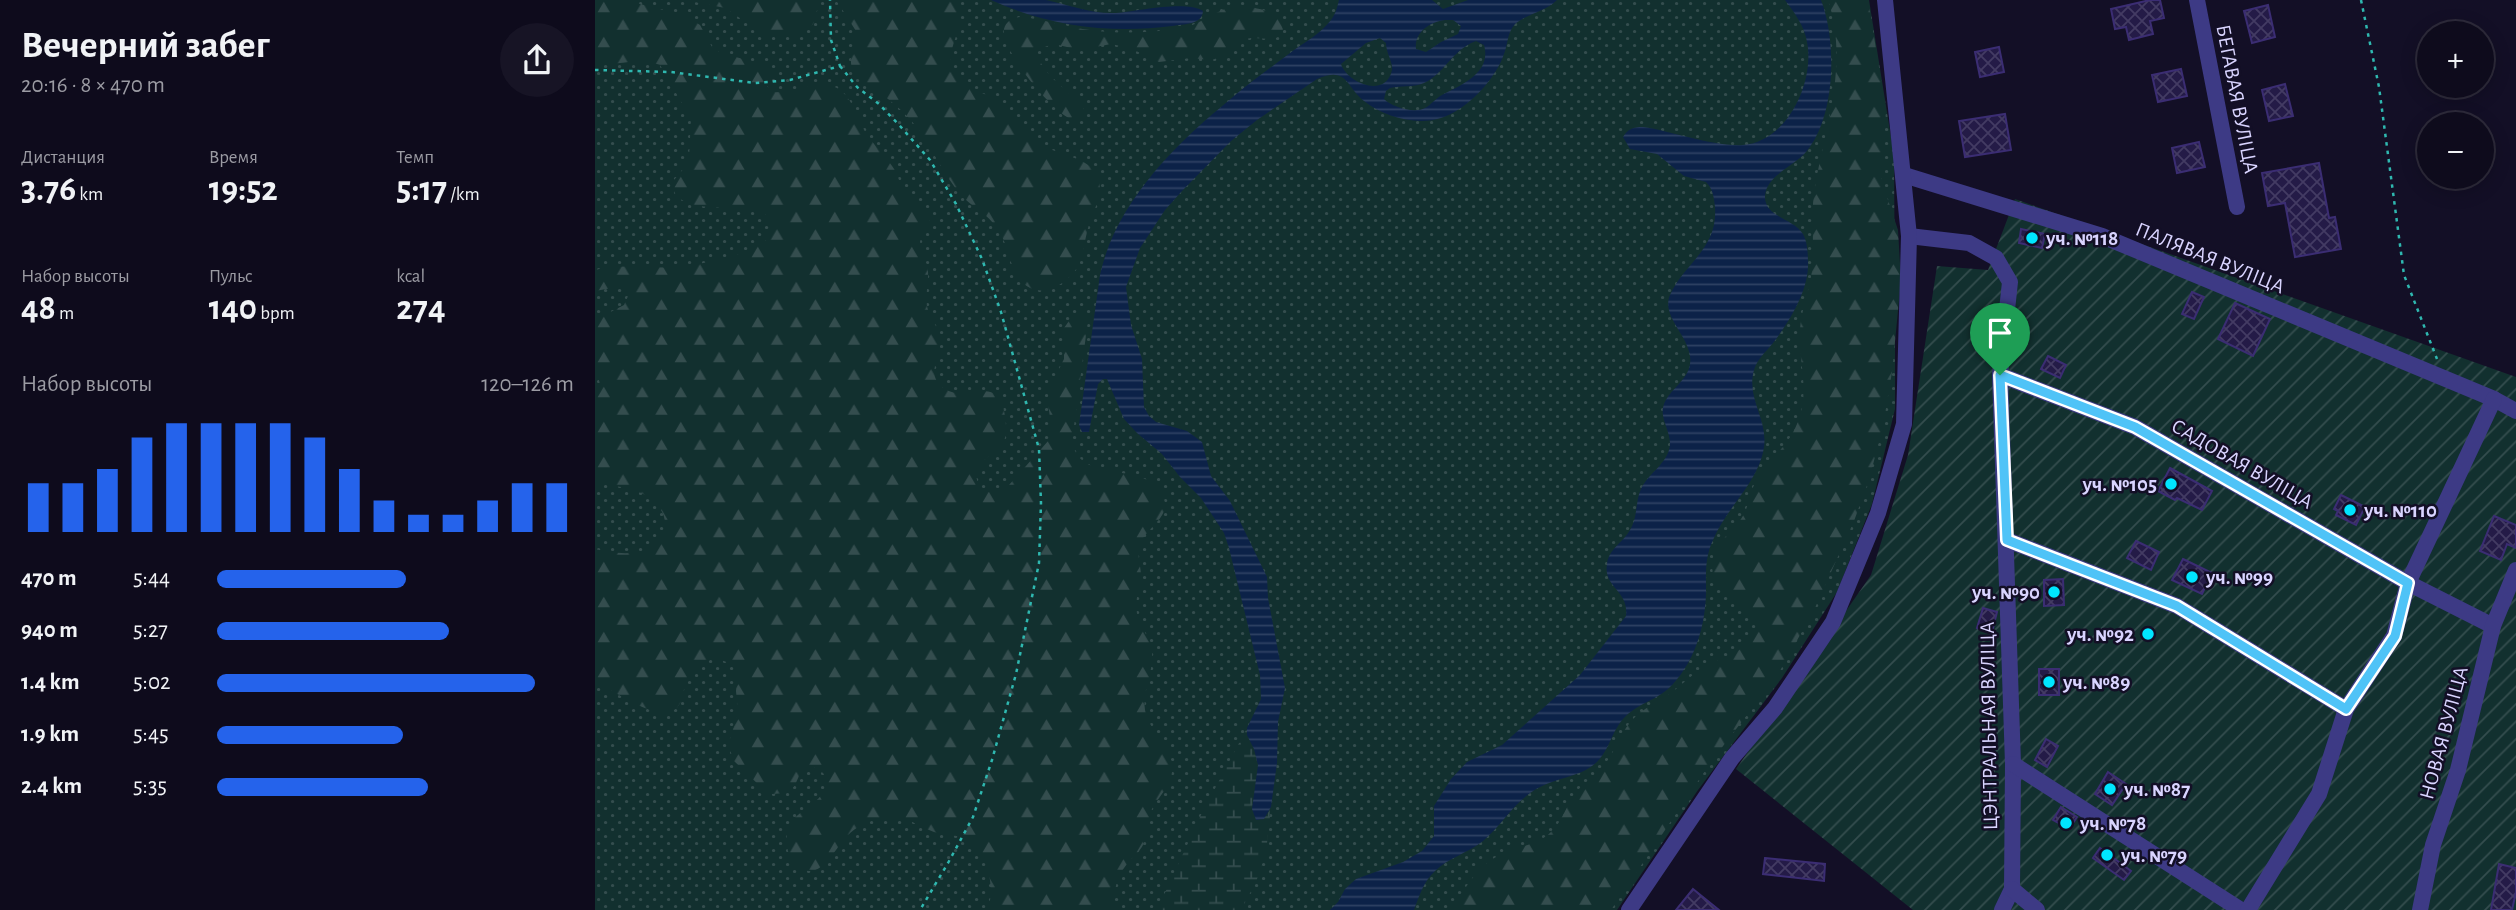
<!DOCTYPE html>
<html lang="ru">
<head>
<meta charset="utf-8">
<style>
	body { margin:0; font-family:"Alegreya Sans",sans-serif; background:#171425; color:#f1f3f6; height:100vh; display:flex; flex-direction:column; font-size:26px; white-space:nowrap }
	* { box-sizing:border-box; margin:0 }
	p { font-size:23px; color:#9b9ba3 }
	.icon { flex:none; width:38px; height:38px; fill:none; stroke:currentColor; stroke-width:2; stroke-linecap:round; stroke-linejoin:round }
	.map { position:relative; flex:1; overflow:hidden }
	.details { display:flex; flex-direction:column; background:#0e0b1c; width:595px }
	.details>* { flex:none }
	.buttons { position:absolute; left:1822px; top:21px; display:grid; gap:14px }
	.buttons a { display:grid; place-items:center; width:77px; height:77px; border-radius:50%; background:#0e0b1c; box-shadow:0 4px 18px #0003,0 0 0 2px #2e2b3b; font-size:35px }
	.pin { position:absolute; display:grid; place-items:center; width:60px; height:60px; color:#fff; margin:-72px -30px; border-radius:50% 50% 50% 0; rotate:-45deg; box-shadow:0 0 7px #0007 }
	.pin .icon { rotate:45deg }
	.round { display:grid; place-items:center; flex:none; width:74px; height:74px; border-radius:37px; background:#171425 }
	.overview { display:flex; align-items:center; justify-content:space-between; height:119px; padding:0 21px }
	h1 { font-size:38px; font-weight:700; line-height:52px }
	.metrics { display:grid; grid-template-columns:repeat(3,1fr); gap:10px; height:119px; padding:7px 21px }
	.metrics div { display:grid; align-content:center }
	.metrics b { font-size:35px; font-weight:700 }
	.metrics small { font-size:19px; font-weight:400 }
	.metrics p { font-size:19px }
	.chart { height:196px; padding:14px 21px }
	.chart p { display:flex; justify-content:space-between }
	.chart svg { width:100%; height:126px; margin-top:7px; stroke:#2563eb; stroke-width:6 }
	ul { padding:0 21px; list-style:none; font-size:23px }
	li { display:grid; grid-template-columns:112px 84px 1fr; align-items:center; height:52px }
	li i { height:18px; border-radius:9px; background:#2563eb }
	main { display:flex; flex:1; min-height:0 }
	.map>svg:first-child { display:block }
	.grass { fill:url(#grass-dots) }
	.forest { fill:url(#forest-firs) }
	.wetland { fill:url(#wetland-marsh) }
	.garden { fill:url(#garden-furrows) }
	.water { fill:url(#water-rules); fill-rule:evenodd }
	.building { fill:url(#building-cross-hatch); stroke:#3b2d73; stroke-width:2 }
	.lines { fill:none; stroke-linecap:round; stroke-linejoin:round }
	.path { stroke:#2fb8b0; stroke-width:2.5; stroke-dasharray:3.5 5; stroke-linecap:butt }
	.minor { stroke:#3d3a85; stroke-width:16 }
	.route-casing { stroke:#fff; stroke-width:14 }
	.route { stroke:#4fc3f7; stroke-width:9 }
	.poi-dot { fill:#00e5ff; stroke:#130f26; stroke-width:2.5 }
	.labels { text-anchor:middle; dominant-baseline:central; stroke-width:5; stroke-linejoin:round; paint-order:stroke }
	.street-label { font-size:21px; fill:#d9d4ff; stroke:#130f26 }
	.poi-label { font-size:21px; font-weight:bold; fill:#d9d4ff; stroke:#130f26; text-anchor:start }
</style>
</head>
<body>
<main>
<section class="details">
<div class="overview"><div><h1>Вечерний забег</h1><p>20:16 · 8 × 470 m</p></div><a class="round"><svg class="icon" aria-label="share" viewBox="0 0 24 24"><path d="M12 15V3M7 8l5-5 5 5M5 13v7h14v-7"/></svg></a></div>
<div class="metrics">
<div><p>Дистанция</p><b>3.76<small> km</small></b></div>
<div><p>Время</p><b>19:52</b></div>
<div><p>Темп</p><b>5:17<small> /km</small></b></div>
</div>
<div class="metrics">
<div><p>Набор высоты</p><b>48<small> m</small></b></div>
<div><p>Пульс</p><b>140<small> bpm</small></b></div>
<div><p>kcal</p><b>274</b></div>
</div>
<div class="chart"><p><span>Набор высоты</span>120–126 m</p>
<svg viewBox="0 0 160 44" preserveAspectRatio="none"><path d="M5 44V27M15 44V27M25 44V22M35 44V11M45 44V6M55 44V6M65 44V6M75 44V6M85 44V11M95 44V22M105 44V33M115 44V38M125 44V38M135 44V33M145 44V27M155 44V27"/></svg>
</div>
<ul>
<li><b>470 m</b>5:44<i style="width:53%"></i></li>
<li><b>940 m</b>5:27<i style="width:65%"></i></li>
<li><b>1.4 km</b>5:02<i style="width:89%"></i></li>
<li><b>1.9 km</b>5:45<i style="width:52%"></i></li>
<li><b>2.4 km</b>5:35<i style="width:59%"></i></li>
</ul>
</section>
<div class="map">
<svg width="1921" height="910" viewBox="0 0 1921 910">
	<defs>
		<pattern id="grass-dots" width="8" height="8" patternUnits="userSpaceOnUse" patternTransform="scale(1.75)"><rect width="8" height="8" fill="#12302f"/><path d="M2 2h.1M6 6h.1" fill="none" stroke="#344d4e" stroke-width="1.8" stroke-linecap="round"/></pattern>
		<pattern id="forest-firs" width="22" height="20" patternUnits="userSpaceOnUse" patternTransform="scale(1.75)"><rect width="22" height="20" fill="#12302f"/><path d="M5 1l3.5 6h-7zM16 11l3.5 6h-7z" fill="#344d4e"/></pattern>
		<pattern id="wetland-marsh" width="20" height="14" patternUnits="userSpaceOnUse" patternTransform="scale(1.75)"><rect width="20" height="14" fill="#12302f"/><path d="M1 5h8M5 5V1M11 12h8M15 12V8" fill="none" stroke="#344d4e"/></pattern>
		<pattern id="garden-furrows" width="10" height="10" patternUnits="userSpaceOnUse" patternTransform="scale(1.75)"><rect width="10" height="10" fill="#12302f"/><path d="M-1 1l2-2M0 10L10 0M9 11l2-2" fill="none" stroke="#344d4e"/></pattern>
		<pattern id="water-rules" width="6" height="5" patternUnits="userSpaceOnUse" patternTransform="scale(1.75)"><rect width="6" height="5" fill="#0c2248"/><path d="M0 2.5h6" fill="none" stroke="#2f4163"/></pattern>
		<pattern id="building-cross-hatch" width="8" height="8" patternUnits="userSpaceOnUse" patternTransform="scale(1.75)"><rect width="8" height="8" fill="#241b47"/><path d="M0 0l8 8M0 8l8-8" fill="none" stroke="#433b63"/></pattern>
	</defs>
	<rect width="100%" height="100%" fill="#130f26"/>
	<path class="grass" d="M0,0h1274l25,156 1,153v100l-23,95 -35,88 -55,86 -84,112 -81,120h-1022z"/>
	<g class="forest">
		<path d="M0,0h30l61,16 14,9 12,22 9,6 48,13 4,8 -7,11 7,7c22,2 42,-15 64,-4 15,8 21,32 29,45 9,14 22,25 30,39 3,6 4,14 8,20 11,17 29,9 25,37l-9,12c1,10 7,20 8,31 1,13 -4,25 0,38 4,11 14,22 12,35 -2,17 -14,31 5,44 18,12 40,-7 56,9 3,11 7,29 4,40 -5,19 -36,21 -27,45l8,9 12,-1 11,-6 40,-45 2,-15 -3,-22 1,-14 15,-30v-31l10,-14h8l6,6 -16,121c8,47 78,16 92,58 6,19 -18,29 -24,45 -4,11 1,21 1,32 0,10 -5,20 -5,31 1,16 14,29 16,45 2,19 -10,38 -7,58 4,23 30,37 27,62 -1,14 -14,25 -20,37 -5,12 -3,25 -9,36 -3,6 -9,11 -13,16 -14,14 -17,30 -15,49h-127c7,-24 1,-58 -23,-71 -9,-5 -21,-4 -31,-7 -22,-8 -28,-19 -55,-13 -12,2 -23,8 -32,17 -13,13 -25,45 -48,32 -7,-4 -9,-10 -11,-17 -10,-42 32,-38 40,-69 -4,-12 -14,-18 -26,-13l-7,16 -4,5 -5,3 -14,1 -11,-7 -27,-26 -6,-16 10,-32 -2,-22 1,-14 -4,-11c-8,-6 -16,-8 -26,-5 -33,8 -14,45 -38,51 -18,5 -58,-22 -74,-31v-132c16,4 33,6 49,2 25,-8 28,-36 8,-51 -16,-14 -37,-13 -57,-17v-86l5,-13 -5,-19v-45l29,-15 5,-11 -6,-8 -28,5v-21c26,-7 55,-1 82,-3 20,-2 87,-13 95,-35 3,-10 -4,-16 -12,-21l-62,-5 -13,-4 -9,-6 -3,-8 1,-8 11,-13 4,-9 2,-39 -31,-54c-18,-8 -44,0 -65,0z"/>
		<path d="M90,0h135l-7,24 -6,5 -16,7 -24,-2 -11,-5 -31,-21z"/>
		<path d="M241,0h117c20,26 -14,49 2,75 11,17 33,17 49,29 13,11 21,29 35,39 16,12 46,13 56,29 13,19 -4,41 -8,60 -3,12 -4,25 -10,36 -13,19 -39,33 -57,12 -13,-17 -11,-40 -27,-57 -9,-11 -22,-17 -32,-28 -17,-20 -28,-45 -43,-66 -8,-11 -20,-22 -30,-30 -12,-9 -31,-17 -36,-31 -4,-13 4,-24 4,-37z"/>
		<path d="M1233,0h40l18,110 -5,69 17,51 3,50 -9,92 -9,54 -14,54 -15,41 -40,89 -37,66 -64,83 -102,151h-164c19,-17 24,-39 49,-53 17,-11 40,-10 55,-25 11,-10 15,-26 24,-38 7,-11 19,-16 28,-27 13,-16 17,-36 33,-51 10,-9 22,-14 32,-21 13,-9 23,-20 36,-28 14,-9 37,-13 47,-28 24,-37 -47,-34 -38,-80 3,-18 19,-26 28,-40 8,-11 8,-25 14,-36 12,-22 33,-36 42,-59 14,-35 1,-60 3,-94 1,-20 10,-40 12,-60 3,-28 -2,-56 3,-83 11,-63 34,-124 13,-187z"/>
		<path d="M646,6c17,2 42,5 42,26l-5,5 -6,2 -21,-1 -10,2 -16,15 -13,5 -22,-2 -31,4 -29,-14 -19,-4 -31,6 -26,-6 -16,5 -2,7 14,20 33,30v9l-6,6c-20,-1 -78,-73 -73,-92 2,-8 9,-11 16,-12 24,2 46,10 70,13 28,4 58,3 87,-1 26,-3 38,-22 64,-23z"/>
	</g>
	<path class="wetland" d="M652,728c0,13 9,21 10,34 2,15 -3,32 -5,47l15,6 4,-8 -5,45 -10,30 -15,28h-84l44,-95z"/>
	<path class="garden" d="M1420,199l501,178v533h-603l-177,-141 135,-194 37,-120 29,-189 51,4z"/>
	<g class="water">
		<path d="M396,0c17,0 37,0 55,0 23,5 46,14 70,13 21,-2 71,-13 87,-2 -1,14 -19,13 -31,15 -62,8 -124,0 -181,-26z"/>
		<path d="M744,0h93l11,9 25,-9h89c-12,12 -29,13 -42,24 -8,9 -7,20 -11,30 -9,26 -37,56 -63,64 -24,8 -57,-1 -77,-17 -19,-15 -16,-35 -47,-22l-60,41 -26,21 -49,50 -17,19 -25,38 -14,39 5,38 11,34 2,48 5,9 7,6 31,9 15,11 9,34 19,25 37,76 1,21 17,90 -7,34 -1,41 -6,44 -7,12 -8,1 -4,-11 6,-44 -4,-16 -7,-14v-7l14,-29 -1,-24 -31,-127 -5,-15 -23,-35 -21,-21 -18,-23 -25,-21 -13,-14 -17,-40h-4l-5,5 -9,48h-7l-3,-7 21,-150c15,-70 73,-129 127,-173 21,-19 45,-35 67,-52 13,-9 28,-18 37,-30 5,-7 6,-12 8,-20zM850,20h8l8,6 -3,8 -17,8 -15,10 -10,-3c-2,-17 14,-27 29,-29zM785,38l6,5c0,10 7,19 6,27 -6,29 -45,13 -51,-6l25,-21zM881,41l8,4c8,28 -23,40 -42,50 -6,3 -11,10 -17,13 -11,6 -33,-1 -41,-9l2,-8 4,-3c11,-3 23,0 34,-5 20,-9 28,-33 52,-42z"/>
		<path d="M1190,0h36c16,41 15,117 -15,152 -12,14 -40,24 -41,44 -1,21 28,22 38,38 5,9 5,22 5,33 -1,26 -19,55 -35,76 -7,9 -16,16 -19,27 -8,28 14,49 10,77 -5,35 -38,61 -51,93 -8,17 -7,32 -7,50 0,33 -10,69 -33,94 -14,16 -36,19 -50,35 -13,15 -14,35 -31,47 -15,11 -35,12 -52,21 -24,12 -37,37 -57,54 -15,12 -35,17 -48,30 -11,10 -16,25 -21,39h-84l8,-8 7,-13 11,-10 47,-17 19,-11 12,-15v-30l17,-27 16,-17 35,-17 78,-70 46,-59c3,-26 -23,-28 -19,-52 2,-16 16,-21 23,-34 8,-13 5,-28 11,-41 7,-15 23,-23 28,-39 5,-16 -11,-31 -5,-46 6,-15 24,-24 26,-40 4,-25 -30,-46 -20,-69 15,-33 48,-46 45,-88 -1,-9 -2,-18 -9,-25l-22,-6 -27,-22 -27,-5 -7,-12c5,-8 10,-10 20,-10 29,4 71,20 100,18 44,-3 72,-63 64,-103 -2,-15 -13,-30 -22,-42z"/>
	</g>
	<g class="building">
		<path d="M1555,0h10l4,18 -14,3 3,13 -24,6 -3,-13 -11,2 -4,-20z"/>
		<path d="M1673,5l7,32 -23,6 -8,-32z"/>
		<path d="M1404,47l5,25 -24,5 -5,-25z"/>
		<path d="M1586,69l6,27 -29,6 -6,-27z"/>
		<path d="M1690,84l8,32 -24,5 -7,-31z"/>
		<path d="M1410,114l6,36 -46,7 -6,-36z"/>
		<path d="M1604,142l6,25 -28,6 -5,-25z"/>
		<path d="M1724,163l10,55 6,-1 6,32 -46,8 -10,-54 -17,3 -6,-33z"/>
		<path d="M1426,229l24,5 -3,14 -23,-5z"/>
		<path d="M1597,292l12,5 -10,22 -12,-5z"/>
		<path d="M1640,303l35,16 -17,37 -35,-17z"/>
		<path d="M1453,356l18,9 -6,13 -19,-9z"/>
		<path d="M1575,468l42,23 -10,19 -25,-12 -2,2 -17,-9z"/>
		<path d="M1746,495l24,12 -9,18 -20,-10 2,-4 -4,-2z"/>
		<path d="M1899,516l22,9v23l-9,-4 -6,16 -21,-9z"/>
		<path d="M1541,541l23,11 -8,18 -24,-12z"/>
		<path d="M1588,559l29,14 -10,21 -30,-14z"/>
		<path d="M1468,579l1,26 -20,1v-26z"/>
		<path d="M1388,608l14,4 -5,20 -15,-4z"/>
		<rect x="1444" y="669" width="20" height="26"/>
		<path d="M1451,739l12,7 -11,21 -12,-7z"/>
		<path d="M1513,772l18,12 -14,21 -17,-11z"/>
		<path d="M1466,807l16,10 -8,12 -16,-9z"/>
		<path d="M1505,848l31,23 -7,9 -31,-22z"/>
		<path d="M1170,858l60,6 -1,17 -61,-7z"/>
		<path d="M1904,864l17,4v24l-4,18h-21z"/>
		<path d="M1098,889l26,21h-43z"/>
	</g>
	<g class="lines">
		<g class="path">
			<path d="M1766,0l18,87 25,188 33,84"/>
			<path d="M245,66l17,21 22,17 21,22 30,34 26,44 26,55 19,53 38,137 2,54 -2,60 -23,111 -24,86 -19,57 -25,46 -28,47"/>
			<path d="M0,70l76,2 84,11 35,-3 50,-14 -9,-26 -1,-40"/>
		</g>
		<g class="minor">
			<path d="M1602,0l40,207"/>
			<path d="M1309,175l198,61 392,163 22,12"/>
			<path d="M1314,236l60,7 27,15 14,24 -10,93 13,389 -1,125 -10,21"/>
			<path d="M1405,375l135,52 273,156 85,43"/>
			<path d="M1412,540l170,66 169,103"/>
			<path d="M1418,764l228,146"/>
			<path d="M1417,889l25,21"/>
			<path d="M1034,910l103,-152 43,-50 58,-86 45,-109 26,-89 5,-188 -24,-236"/>
			<path d="M1653,910l71,-116 27,-85 48,-73 14,-53 86,-184"/>
			<path d="M1825,910l13,-65 25,-75 35,-144 23,-56"/>
		</g>
	</g>
	<g class="lines">
		<g class="route-casing">
			<path id="route" d="M1405,375l135,52 273,156 -13,53 -49,73 -169,-103 -170,-66z"/>
		</g>
		<use href="#route" class="route"/>
	</g>
	<g class="poi-dot">
		<circle cx="1437" cy="238" r="7"/>
		<circle cx="1576" cy="484" r="7"/>
		<circle cx="1755" cy="510" r="7"/>
		<circle cx="1597" cy="577" r="7"/>
		<circle cx="1459" cy="592" r="7"/>
		<circle cx="1553" cy="634" r="7"/>
		<circle cx="1454" cy="682" r="7"/>
		<circle cx="1515" cy="789" r="7"/>
		<circle cx="1471" cy="823" r="7"/>
		<circle cx="1512" cy="855" r="7"/>
	</g>
	<g class="labels">
		<g class="street-label">
			<text transform="translate(1642 99) rotate(79)">БЕГАВАЯ ВУЛІЦА</text>
			<text transform="translate(1615 258) rotate(22)">ПАЛЯВАЯ ВУЛІЦА</text>
			<text transform="translate(1647 464) rotate(30)">САДОВАЯ ВУЛІЦА</text>
			<text transform="translate(1394 726) rotate(-91)">ЦЭНТРАЛЬНАЯ ВУЛІЦА</text>
			<text transform="translate(1849 733) rotate(-75)">НОВАЯ ВУЛІЦА</text>
		</g>
		<g class="poi-label">
			<text x="1451" y="238">уч. №118</text>
			<text x="1562" y="484" text-anchor="end">уч. №105</text>
			<text x="1769" y="510">уч. №110</text>
			<text x="1611" y="577">уч. №99</text>
			<text x="1445" y="592" text-anchor="end">уч. №90</text>
			<text x="1539" y="634" text-anchor="end">уч. №92</text>
			<text x="1468" y="682">уч. №89</text>
			<text x="1529" y="789">уч. №87</text>
			<text x="1485" y="823">уч. №78</text>
			<text x="1526" y="855">уч. №79</text>
		</g>
	</g>
</svg>
<div class="buttons">
<a>+</a>
<a>−</a>
</div>
<div class="pin" style="left:1405px;top:375px;background:#1e9e55"><svg class="icon" aria-label="arrive" viewBox="0 0 24 24"><path d="M6 21V4h12l-3 4 3 4H6"/></svg></div>
</div>
</main>
</body>
</html>
